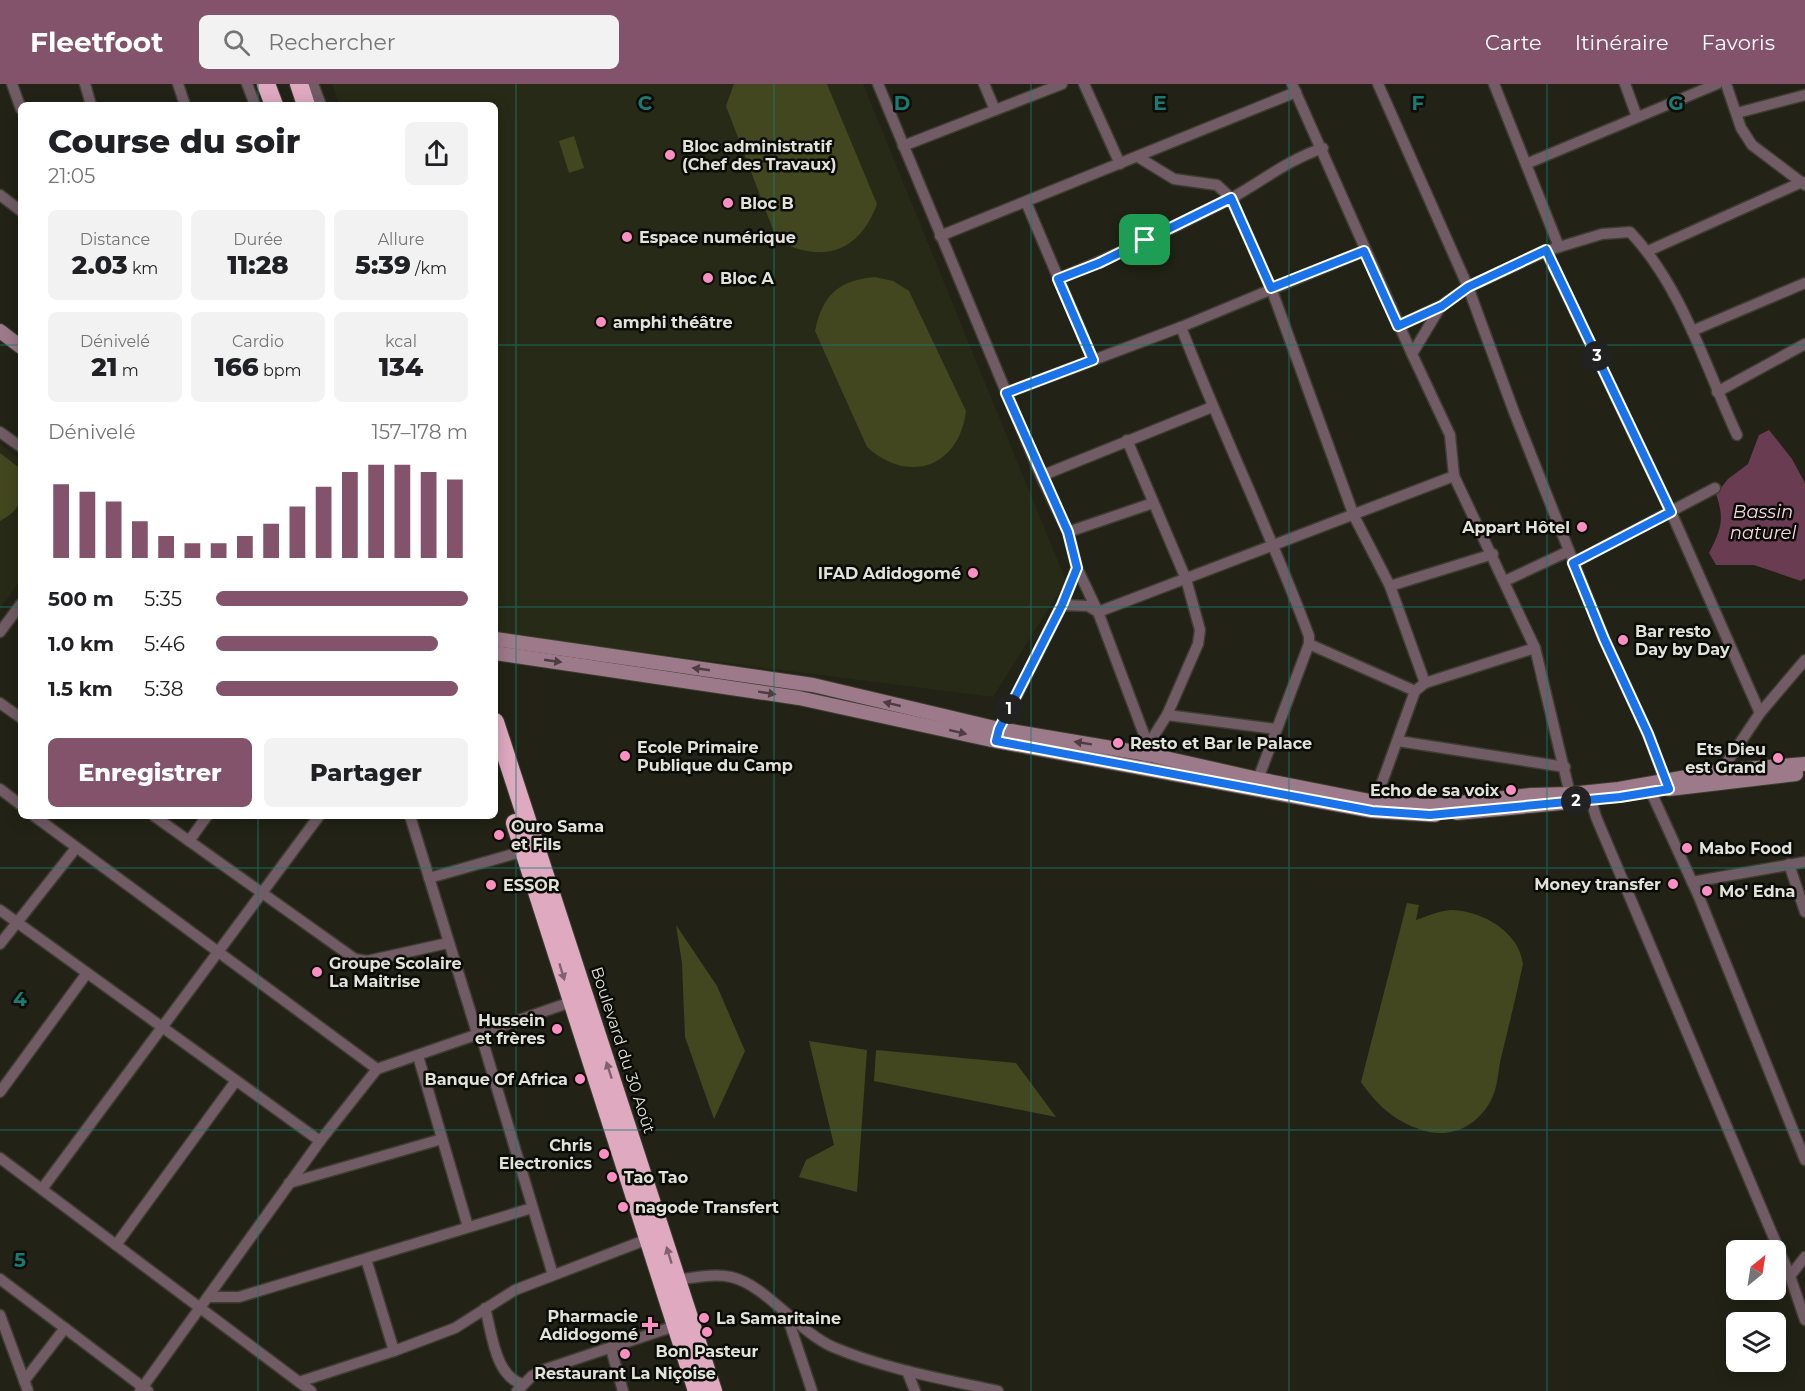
<!DOCTYPE html>
<html lang="fr">
<head>
<meta charset="utf-8">
<style>
	body { margin:0; font-family:Montserrat,sans-serif; background:#f2f2f2; color:#202124; height:100vh; display:flex; flex-direction:column; font-size:22px; white-space:nowrap }
	* { box-sizing:border-box; margin:0 }
	p { font-size:20px; color:#757577 }
	.icon { flex:none; width:33px; height:33px; fill:none; stroke:currentColor; stroke-width:2; stroke-linecap:round; stroke-linejoin:round }
	.map { position:relative; flex:1; overflow:hidden }
	.details { position:absolute; left:18px; top:18px; width:480px; height:717px; display:flex; flex-direction:column; background:#fff; border-radius:9px; box-shadow:0 3px 15px #0003 }
	.details>* { flex:none }
	.needle { width:39px; rotate:30deg }
	.controls { position:absolute; left:1726px; top:1156px; display:grid; gap:12px }
	.controls a { display:grid; place-items:center; width:60px; height:60px; border-radius:9px; background:#fff; box-shadow:0 3px 15px #0003; font-size:30px }
	.pin { position:absolute; display:grid; place-items:center; width:51px; height:51px; color:#fff; margin:-26px; border-radius:12px; box-shadow:0 3px 9px #0006 }
	.km { position:absolute; width:30px; height:30px; margin:-15px; border-radius:50%; background:#222; color:#fff; font-size:16px; line-height:30px; text-align:center }
	.round { display:grid; place-items:center; flex:none; width:63px; height:63px; border-radius:9px; background:#f2f2f2 }
	.headline { display:flex; align-items:center; justify-content:space-between; height:102px; padding:0 30px }
	h1 { font-size:33px; font-weight:800; line-height:45px }
	.figures { display:grid; grid-template-columns:repeat(3,1fr); gap:9px; height:102px; padding:6px 30px }
	.figures div { display:grid; align-content:center; border-radius:9px; background:#f2f2f2; text-align:center }
	.figures b { font-size:26px; font-weight:800 }
	.figures small { font-size:16px; font-weight:400 }
	.figures p { font-size:16px }
	.chart { height:168px; padding:12px 30px }
	.chart p { display:flex; justify-content:space-between }
	.chart svg { width:100%; height:108px; margin-top:6px; stroke:#83526b; stroke-width:6 }
	.action { display:flex; gap:12px; margin-top:auto; padding:12px 30px }
	.action a { flex:1; height:69px; border-radius:9px; background:#83526b; color:#fff; font-size:24px; font-weight:800; line-height:69px; text-align:center }
	.action a+a { background:#f2f2f2; color:#202124 }
	ul { padding:0 30px; list-style:none; font-size:20px }
	li { display:grid; grid-template-columns:96px 72px 1fr; align-items:center; height:45px }
	li i { height:15px; border-radius:8px; background:#83526b }
	header { display:flex; align-items:center; gap:36px; box-sizing:border-box; height:84px; padding:0 30px; background:#83526b; color:#fff }
	header strong { font-size:28px }
	nav { display:flex; gap:33px; margin-inline-start:auto; font-size:21px }
	.search { width:420px; height:54px; background:#f2f2f2; display:flex; align-items:center; gap:15px; box-sizing:border-box; padding:0 21px; border-radius:9px; color:#757577; font-size:22px }
	.map>svg:first-child { display:block }
	.built { fill:#272a16 }
	.green { fill:#43471f }
	.water { fill:#6a3c52 }
	.lines { fill:none; stroke-linecap:round; stroke-linejoin:round }
	.street-casing { stroke:#3d3e31; stroke-width:13 }
	.secondary-casing { stroke:#3d3e31; stroke-width:16 }
	.highway-casing { stroke:#3d3e31; stroke-width:20 }
	.street { stroke:#715b64; stroke-width:10 }
	.secondary { stroke:#9d7a89; stroke-width:14 }
	.highway { stroke:#dfa9c0; stroke-width:18 }
	.oneway { fill:#4d3d42 }
	.oneway2 { fill:#80626d }
	.route-casing { stroke:#fff; stroke-width:12 }
	.route { stroke:#1a73e8; stroke-width:8 }
	.grid { fill:none; stroke:#1a7b73; stroke-width:1.5; stroke-opacity:0.55 }
	.poi-dot { fill:#fc8fc2; stroke:#0b0c07; stroke-width:2 }
	.labels { text-anchor:middle; dominant-baseline:central; stroke-width:5; stroke-linejoin:round; paint-order:stroke }
	.poi-label { font-size:16px; font-weight:bold; fill:#e1e2d9; stroke:#0b0c07; text-anchor:start }
	.street-label { font-size:16px; fill:#e1e2d9; stroke:#0b0c07 }
	.water-label { font-size:18px; font-style:italic; fill:#f7d7e4; stroke:#0b0c07 }
	.grid-label { font-size:20px; text-anchor:middle; font-weight:bold; fill:#1a7b73; stroke:#0b0c07; stroke-width:5; stroke-linejoin:round; paint-order:stroke }
</style>
</head>
<body>
<header>
<strong>Fleetfoot</strong>
<div class="search"><svg class="icon" aria-label="search" viewBox="0 0 24 24"><circle cx="10" cy="10" r="6"/><path d="M15 15l6 6"/></svg>Rechercher</div>
<nav><a>Carte</a><a>Itinéraire</a><a>Favoris</a></nav>
</header>
<div class="map">
<svg width="1805" height="1307" viewBox="0 0 1805 1307">
	<rect width="100%" height="100%" fill="#222316"/>
	<g class="built">
		<path d="M332,0h531l203,497 -73,116 -493,-63 -5,-16v-513h-156z"/>
		<path d="M0,360l21,16v119l-21,30z"/>
	</g>
	<g class="green">
		<path d="M734,0h93l50,120c-18,49 -55,60 -100,36l-51,-134z"/>
		<path d="M574,52l10,32 -15,5 -10,-32z"/>
		<path d="M875,193l18,4 16,10 57,120c-7,56 -57,74 -99,36l-52,-116c7,-36 24,-51 60,-54z"/>
		<path d="M0,369l21,16c0,26 5,38 -21,52z"/>
		<path d="M1407,819l12,2 -3,15c12,-4 25,-10 37,-10 31,2 66,22 70,54 -7,33 -15,65 -23,98 -2,12 -3,29 -10,40 -12,22 -35,35 -61,30 -31,-8 -50,-24 -68,-50z"/>
		<path d="M676,841l41,61 28,65 -31,68 -29,-82 -3,-74z"/>
		<path d="M809,957l58,9 -10,142 -58,-15 7,-17 28,-15z"/>
		<path d="M876,966l140,13 40,54 -182,-36z"/>
	</g>
	<path class="water" d="M1769,346l23,29 13,24v95l-4,3 -47,-16h-38l-7,-12c12,-24 16,-33 7,-59l12,-15 20,-15 11,-29z"/>
	<g class="lines">
		<g class="street-casing">
			<g id="street">
				<path d="M12,0l9,25"/>
				<path d="M85,0l6,21"/>
				<path d="M178,0l7,21"/>
				<path d="M247,0l8,21"/>
				<path d="M313,0l8,21"/>
				<path d="M878,0l163,392 27,56 9,36 21,44 50,133 -2,17"/>
				<path d="M984,0l11,26"/>
				<path d="M1084,0l36,80"/>
				<path d="M1292,0l120,270"/>
				<path d="M1378,0l90,203 46,125 90,227 44,95 20,54"/>
				<path d="M1494,0l65,163"/>
				<path d="M1625,0l12,33"/>
				<path d="M1726,0l15,44 11,17 53,40"/>
				<path d="M1737,29l68,-18"/>
				<path d="M903,62l159,-62"/>
				<path d="M1138,73l36,22 43,6 14,13 40,90 83,228 36,70 35,97 -10,8 -40,111"/>
				<path d="M1526,80l191,-80"/>
				<path d="M0,111l21,16"/>
				<path d="M1026,118l67,158"/>
				<path d="M940,152l356,-144"/>
				<path d="M1546,167l125,261 89,201"/>
				<path d="M1648,167l154,-69"/>
				<path d="M1058,195c58,-24 116,-51 172,-80 32,-18 58,-39 93,-51"/>
				<path d="M1441,222l-29,48 38,81 4,41 81,172 35,146"/>
				<path d="M1398,242l43,-20 27,-19 78,-36 56,-17 28,-2c51,53 76,136 107,203"/>
				<path d="M1181,243c40,104 89,204 128,309v8l-51,135"/>
				<path d="M1692,247l113,-48"/>
				<path d="M1717,308l88,-48"/>
				<path d="M1006,309l175,-66 183,-76"/>
				<path d="M0,348l21,15"/>
				<path d="M1127,356l59,139 14,51 -2,14 -31,71 -19,30"/>
				<path d="M1041,392l171,-69"/>
				<path d="M1068,448l85,-29"/>
				<path d="M1573,479l142,-75"/>
				<path d="M1505,497l64,-30"/>
				<path d="M1390,502l103,-32"/>
				<path d="M1062,521l26,1 10,6 356,-136"/>
				<path d="M0,548l21,-28"/>
				<path d="M1309,560l106,47"/>
				<path d="M1425,599l110,-35"/>
				<path d="M0,619l21,15"/>
				<path d="M1167,631l109,14"/>
				<path d="M997,651l65,-130 15,-37"/>
				<path d="M1398,657l167,26"/>
				<path d="M1721,687l39,-58 45,-53"/>
				<path d="M0,705l21,16"/>
				<path d="M1651,708l48,105 106,263"/>
				<path d="M1591,716l5,17 194,459 15,44"/>
				<path d="M34,732l343,253"/>
				<path d="M154,732l201,143 12,2 81,-18"/>
				<path d="M410,732l67,217"/>
				<path d="M189,757l18,-25"/>
				<path d="M1789,780l16,48"/>
				<path d="M429,794l95,-27"/>
				<path d="M1692,798l113,-20"/>
				<path d="M0,826l320,231"/>
				<path d="M0,860l76,-96"/>
				<path d="M480,948l73,243"/>
				<path d="M418,972l50,171"/>
				<path d="M0,1008l87,-119"/>
				<path d="M0,1074l311,233"/>
				<path d="M289,1099l153,-44"/>
				<path d="M42,1105l277,-373"/>
				<path d="M116,1161l119,-163"/>
				<path d="M366,1175l28,92"/>
				<path d="M1790,1192l15,-19"/>
				<path d="M0,1195l148,112"/>
				<path d="M676,1196c18,-2 37,-7 55,-3 35,8 66,54 102,70 52,22 110,32 165,44"/>
				<path d="M208,1213h31l293,-89"/>
				<path d="M485,1224c7,25 10,69 38,76"/>
				<path d="M0,1231l28,76"/>
				<path d="M787,1232l25,75"/>
				<path d="M611,1265l12,42"/>
				<path d="M907,1287l8,20"/>
				<path d="M24,1297l41,-53"/>
				<path d="M299,1298l95,-31 61,-23 60,-38 133,-51"/>
				<path d="M140,1307l180,-250 57,-72 194,-67"/>
				<path d="M517,1307l15,-15 11,-6 132,-44"/>
			</g>
		</g>
		<g class="secondary-casing">
			<g id="secondary">
				<path d="M0,247l21,16"/>
				<path d="M495,555l318,46 186,44 148,25 111,25 117,23 57,4 99,-11 39,-1 49,-5 102,-18 84,-7"/>
				<path d="M495,569l304,45 197,43 376,70 63,4"/>
				<path d="M1669,705l127,-15"/>
				<path d="M1457,729l104,-10"/>
			</g>
		</g>
		<g class="highway-casing">
			<g id="highway">
				<path d="M266,0l8,21"/>
				<path d="M299,0l7,21"/>
				<path d="M495,638l218,669"/>
				<path d="M515,739l182,568"/>
			</g>
		</g>
		<use href="#street" class="street"/>
		<use href="#secondary" class="secondary"/>
		<use href="#highway" class="highway"/>
	</g>
	<defs><path id="oneway-solid" d="M-6-.8H1V-3.2L6.5 0L1 3.2V.8H-6Z" transform="scale(1.5)"/></defs>
	<g class="oneway">
		<use href="#oneway-solid" transform="translate(553 577) rotate(8)"/>
		<use href="#oneway-solid" transform="translate(701 585) rotate(-172)"/>
		<use href="#oneway-solid" transform="translate(767 609) rotate(9)"/>
		<use href="#oneway-solid" transform="translate(892 620) rotate(-167)"/>
		<use href="#oneway-solid" transform="translate(958 648) rotate(13)"/>
		<use href="#oneway-solid" transform="translate(1083 659) rotate(-171)"/>
	</g>
	<g class="oneway2">
		<use href="#oneway-solid" transform="translate(562 888) rotate(73)"/>
		<use href="#oneway-solid" transform="translate(609 986) rotate(-108)"/>
		<use href="#oneway-solid" transform="translate(669 1171) rotate(-107)"/>
	</g>
	<g class="lines">
		<g class="route-casing">
			<path id="route" d="M1231,114l40,90 93,-37 34,75 44,-20 26,-19 78,-37 125,262 -98,51 31,76 44,95 21,55 -49,8 -190,18 -58,-4 -376,-70 3,-12 63,-124 15,-37 -9,-36 -62,-139 87,-33 -35,-81 41,-16z"/>
		</g>
		<use href="#route" class="route"/>
	</g>
	<path class="grid" d="M258,0v21M516,0v1307M774,0v1307M1031,0v1307M1289,0v1307M1547,0v1307M0,261h21M495,261h1310M0,523h21M495,523h1310M258,732v575M0,784h1805M0,1046h1805"/>
	<g class="poi-dot">
		<circle cx="670" cy="71" r="6"/>
		<circle cx="728" cy="119" r="6"/>
		<circle cx="627" cy="153" r="6"/>
		<circle cx="708" cy="194" r="6"/>
		<circle cx="601" cy="238" r="6"/>
		<circle cx="1582" cy="443" r="6"/>
		<circle cx="973" cy="489" r="6"/>
		<circle cx="1623" cy="556" r="6"/>
		<circle cx="1118" cy="659" r="6"/>
		<circle cx="625" cy="672" r="6"/>
		<circle cx="1778" cy="674" r="6"/>
		<circle cx="1511" cy="706" r="6"/>
		<circle cx="499" cy="751" r="6"/>
		<circle cx="1687" cy="764" r="6"/>
		<circle cx="1673" cy="800" r="6"/>
		<circle cx="491" cy="801" r="6"/>
		<circle cx="1707" cy="807" r="6"/>
		<circle cx="317" cy="888" r="6"/>
		<circle cx="557" cy="945" r="6"/>
		<circle cx="580" cy="995" r="6"/>
		<circle cx="604" cy="1070" r="6"/>
		<circle cx="612" cy="1093" r="6"/>
		<circle cx="623" cy="1123" r="6"/>
		<circle cx="704" cy="1234" r="6"/>
		<path d="M647 1232h6v6h6v6h-6v6h-6v-6h-6v-6h6z"/>
		<circle cx="707" cy="1248" r="6"/>
		<circle cx="625" cy="1270" r="6"/>
	</g>
	<g class="labels">
		<g class="poi-label">
			<text x="682" y="62">Bloc administratif<tspan x="682" dy="18">(Chef des Travaux)</tspan></text>
			<text x="740" y="119">Bloc B</text>
			<text x="639" y="153">Espace numérique</text>
			<text x="720" y="194">Bloc A</text>
			<text x="613" y="238">amphi théâtre</text>
			<text x="1570" y="443" text-anchor="end">Appart Hôtel</text>
			<text x="961" y="489" text-anchor="end">IFAD Adidogomé</text>
			<text x="1635" y="547">Bar resto<tspan x="1635" dy="18">Day by Day</tspan></text>
			<text x="1130" y="659">Resto et Bar le Palace</text>
			<text x="637" y="663">Ecole Primaire<tspan x="637" dy="18">Publique du Camp</tspan></text>
			<text x="1766" y="665" text-anchor="end">Ets Dieu<tspan x="1766" dy="18">est Grand</tspan></text>
			<text x="1499" y="706" text-anchor="end">Echo de sa voix</text>
			<text x="511" y="742">Ouro Sama<tspan x="511" dy="18">et Fils</tspan></text>
			<text x="1699" y="764">Mabo Food</text>
			<text x="1661" y="800" text-anchor="end">Money transfer</text>
			<text x="503" y="801">ESSOR</text>
			<text x="1719" y="807">Mo' Edna</text>
			<text x="329" y="879">Groupe Scolaire<tspan x="329" dy="18">La Maitrise</tspan></text>
			<text x="545" y="936" text-anchor="end">Hussein<tspan x="545" dy="18">et frères</tspan></text>
			<text x="568" y="995" text-anchor="end">Banque Of Africa</text>
			<text x="592" y="1061" text-anchor="end">Chris<tspan x="592" dy="18">Electronics</tspan></text>
			<text x="624" y="1093">Tao Tao</text>
			<text x="635" y="1123">nagode Transfert</text>
			<text x="638" y="1232" text-anchor="end">Pharmacie<tspan x="638" dy="18">Adidogomé</tspan></text>
			<text x="716" y="1234">La Samaritaine</text>
			<text x="707" y="1267" text-anchor="middle">Bon Pasteur</text>
			<text x="625" y="1289" text-anchor="middle">Restaurant La Niçoise</text>
		</g>
		<g class="street-label">
			<text transform="translate(623 966) rotate(72)">Boulevard du 30 Août</text>
		</g>
		<g class="water-label">
			<text x="1763" y="428">Bassin<tspan x="1763" dy="21">naturel</tspan></text>
		</g>
	</g>
	<g class="grid-label">
		<text x="645" y="26">C</text>
		<text x="902" y="26">D</text>
		<text x="1160" y="26">E</text>
		<text x="1418" y="26">F</text>
		<text x="1676" y="26">G</text>
		<text x="20" y="922">4</text>
		<text x="20" y="1183">5</text>
	</g>
</svg>
<div class="controls">
<a><svg class="needle" viewBox="-14 -14 28 28"><path d="M0-13l5 13h-10z" fill="#e53935"/><path d="M0 13l5-13h-10z" fill="#757577"/></svg></a>
<a><svg class="icon" aria-label="layers" viewBox="0 0 24 24"><path d="M12 4l9 5-9 5-9-5zM3 14l9 5 9-5"/></svg></a>
</div>
<div class="pin" style="left:1145px;top:156px;background:#1e9e55"><svg class="icon" aria-label="arrive" viewBox="0 0 24 24"><path d="M6 21V4h12l-3 4 3 4H6"/></svg></div>
<b class="km" style="left:1009px;top:625px">1</b>
<b class="km" style="left:1576px;top:717px">2</b>
<b class="km" style="left:1597px;top:272px">3</b>
<section class="details">
<div class="headline"><div><h1>Course du soir</h1><p>21:05</p></div><a class="round"><svg class="icon" aria-label="share" viewBox="0 0 24 24"><path d="M12 15V3M7 8l5-5 5 5M5 13v7h14v-7"/></svg></a></div>
<div class="figures">
<div><p>Distance</p><b>2.03<small> km</small></b></div>
<div><p>Durée</p><b>11:28</b></div>
<div><p>Allure</p><b>5:39<small> /km</small></b></div>
</div>
<div class="figures">
<div><p>Dénivelé</p><b>21<small> m</small></b></div>
<div><p>Cardio</p><b>166<small> bpm</small></b></div>
<div><p>kcal</p><b>134</b></div>
</div>
<div class="chart"><p><span>Dénivelé</span>157–178 m</p>
<svg viewBox="0 0 160 44" preserveAspectRatio="none"><path d="M5 44V14M15 44V17M25 44V21M35 44V29M45 44V35M55 44V38M65 44V38M75 44V35M85 44V30M95 44V23M105 44V15M115 44V9M125 44V6M135 44V6M145 44V9M155 44V12"/></svg>
</div>
<ul>
<li><b>500 m</b>5:35<i style="width:100%"></i></li>
<li><b>1.0 km</b>5:46<i style="width:88%"></i></li>
<li><b>1.5 km</b>5:38<i style="width:96%"></i></li>
</ul>
<div class="action"><a>Enregistrer</a><a>Partager</a></div>
</section>
</div>
</body>
</html>
